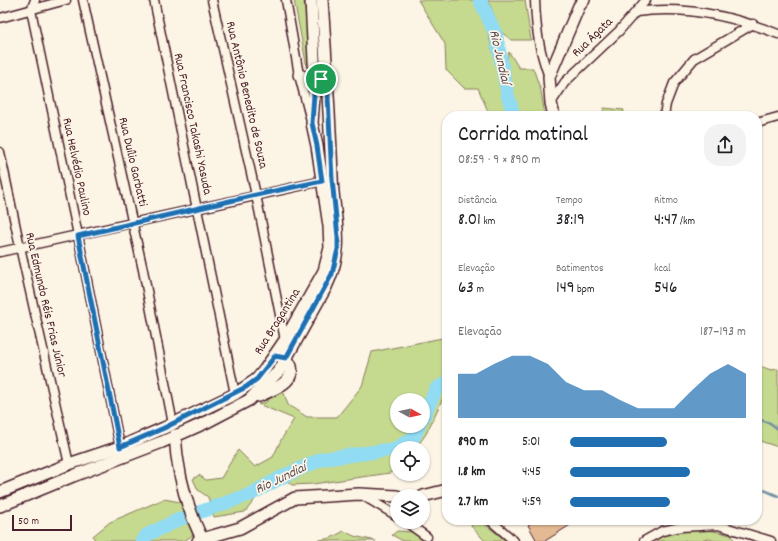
<!DOCTYPE html>
<html lang="pt">
<head>
<meta charset="utf-8">
<style>
	body { margin:0; font-family:Dekko,sans-serif; background:#f2f2f2; color:#202124; height:100vh; display:flex; flex-direction:column; font-size:15px; white-space:nowrap }
	* { box-sizing:border-box; margin:0 }
	p { font-size:13px; color:#757577 }
	.icon { flex:none; width:22px; height:22px; fill:none; stroke:currentColor; stroke-width:2; stroke-linecap:round; stroke-linejoin:round }
	.map { position:relative; flex:1; overflow:hidden }
	.details { position:absolute; left:442px; top:111px; width:320px; height:414px; display:flex; flex-direction:column; background:#fff; border-radius:16px; box-shadow:0 1px 3px #0004 }
	.details>* { flex:none }
	.needle { width:26px; rotate:98deg }
	.tools { position:absolute; left:390px; top:393px; display:grid; gap:8px }
	.tools a { display:grid; place-items:center; width:40px; height:40px; border-radius:50%; background:#fff; box-shadow:0 1px 3px #0004; font-size:20px }
	.scale { position:absolute; left:12px; bottom:10px; width:60px; box-sizing:border-box; padding-left:4px; border:2px solid #4a1f2b; border-top:0; font-size:11px; line-height:14px; white-space:nowrap; color:#4a1f2b; -webkit-text-stroke:3px #fcf5e5; paint-order:stroke }
	.pin { position:absolute; display:grid; place-items:center; width:34px; height:34px; color:#fff; margin:-17px; border:2px solid #fff; border-radius:50%; box-shadow:0 1px 4px #0007 }
	.round { display:grid; place-items:center; flex:none; width:42px; height:42px; border-radius:16px; background:#f2f2f2 }
	.overview { display:flex; align-items:center; justify-content:space-between; height:68px; padding:0 16px }
	h1 { font-size:22px; font-weight:600; line-height:30px }
	.stats { display:grid; grid-template-columns:repeat(3,1fr); gap:6px; height:68px; padding:4px 16px }
	.stats div { display:grid; align-content:center }
	.stats b { font-size:17px; font-weight:600 }
	.stats small { font-size:11px; font-weight:400 }
	.stats p { font-size:11px }
	.chart { height:112px; padding:8px 16px }
	.chart p { display:flex; justify-content:space-between }
	.chart svg { width:100%; height:72px; margin-top:4px; fill:#1f6fb2; opacity:.7 }
	ul { padding:0 16px; list-style:none; font-size:13px }
	li { display:grid; grid-template-columns:64px 48px 1fr; align-items:center; height:30px }
	li i { height:10px; border-radius:5px; background:#1f6fb2 }
	.map>svg:first-child { display:block }
	.green { fill:#c5d98f; stroke:#887c5d; fill-rule:evenodd }
	.lines { fill:none; stroke-linecap:round; stroke-linejoin:round }
	.stream { stroke:#7590a3; stroke-width:2.5 }
	.river { stroke:#91dcf3; stroke-width:14 }
	.building { fill:#e4ba95; stroke:#4a1f2b }
	.street-casing { stroke:#4a1f2b; stroke-width:11 }
	.secondary-casing { stroke:#4a1f2b; stroke-width:14 }
	.street { stroke:#fcf5e5; stroke-width:8 }
	.secondary { stroke:#fcf5e5; stroke-width:11 }
	.route-casing { stroke:#fff; stroke-width:8 }
	.route { stroke:#1f6fb2; stroke-width:5 }
	.labels { text-anchor:middle; dominant-baseline:central; stroke-width:3.5; stroke-linejoin:round; paint-order:stroke }
	.street-label { font-size:13px; fill:#4a1f2b; stroke:#fcf5e5 }
	.water-label { font-size:14px; font-style:italic; fill:#5c4e5d; stroke:#fcf5e5 }
</style>
</head>
<body>
<div class="map">
<svg width="778" height="541" viewBox="0 0 778 541">
	<rect width="100%" height="100%" fill="#fcf5e5"/>
	<filter id="ink" filterUnits="userSpaceOnUse"><feTurbulence type="fractalNoise" baseFrequency=".025" numOctaves="2"/><feDisplacementMap in="SourceGraphic" scale="8" xChannelSelector="R" yChannelSelector="G"/><feConvolveMatrix kernelMatrix="1 2 1 2 8 2 1 2 1" color-interpolation-filters="sRGB"/></filter>
	<g filter="url(#ink)">
		<g class="green">
			<path d="M294,0h10l8,73h-4z"/>
			<path d="M418,0h56l14,32 12,49 9,-29 10,16h14l8,23 4,25h-55l-12,-28h-14l-18,-18 -1,-26z"/>
			<path d="M488,0h37l6,40h-20l-11,-9z"/>
			<path d="M604,108l20,2 -1,6h-21z"/>
			<path d="M447,337v59l-4,2 -17,36 -10,14h-19v20l-7,5 -77,11 -21,1 -16,-12 -31,39 -31,5 -6,-20 -10,-7 -5,-11 6,-4 7,5 15,-2 17,-28 17,17 18,-10 8,-17 13,-21 -36,-15 7,-1 13,-12 6,2 4,12 19,12h30l25,-31 10,-34zM397,400h26v26h-26z"/>
			<path d="M757,365l14,5 7,-1v78l-21,-7z"/>
			<path d="M164,499l16,3 13,33 -9,6h-89l-2,-5 17,-14z"/>
			<path d="M475,520h4l28,21h-22l-14,-15z"/>
			<path d="M682,530h27l22,5 4,6h-20l-6,-2 -10,2h-47l12,-8z"/>
			<path d="M344,531l10,5 22,5h-62l17,-3z"/>
			<path d="M397,531l17,1 13,9h-24l-11,-6z"/>
		</g>
		<g class="lines">
			<g class="stream">
				<path d="M757,419l13,4 8,6"/>
				<path d="M757,487l21,9"/>
			</g>
			<g class="river">
				<path d="M480,0l16,35 12,61 6,20"/>
				<path d="M423,418l13,-29 11,-6"/>
				<path d="M142,541l5,-6 33,-16 71,-25 33,-18 38,-17 73,-10 18,-11 6,-12"/>
			</g>
		</g>
		<path class="building" d="M535,520h43l-33,21h-8l-9,-16z"/>
		<g class="lines">
			<g class="street-casing">
				<g id="street">
					<path d="M83,0l60,270 30,154"/>
					<path d="M154,0l81,394"/>
					<path d="M212,0l44,195 29,145"/>
					<path d="M286,0l13,75 11,42"/>
					<path d="M535,0c1,30 4,50 14,77"/>
					<path d="M31,10l47,225 42,212"/>
					<path d="M31,10l4,-10"/>
					<path d="M636,12c49,-7 97,4 142,22"/>
					<path d="M0,18l66,-18"/>
					<path d="M551,103l14,-21 54,-51 27,-31"/>
					<path d="M664,116l2,-12 8,-21 20,-24 59,-35"/>
					<path d="M757,123l21,-6"/>
					<path d="M0,152l20,95 49,217"/>
					<path d="M0,252l327,-72"/>
					<path d="M362,495l35,21"/>
					<path d="M490,520l24,21"/>
					<path d="M406,522l21,15"/>
					<path d="M644,541l18,-10 19,-4 37,-2 53,16"/>
				</g>
			</g>
			<g class="secondary-casing">
				<g id="secondary">
					<path d="M299,75l14,5 9,-1"/>
					<path d="M554,116l-3,-13 -2,-26 30,-71 5,-6"/>
					<path d="M259,396c12,-6 36,-13 32,-30 -2,-5 -5,-7 -9,-9"/>
					<path d="M175,435c2,37 11,71 27,104"/>
					<path d="M0,492l69,-28 51,-17 44,-19 71,-34 22,-15 8,-10 20,-29 39,-69 6,-23 -1,-22 -12,-80 -5,-23 3,-43 -4,-80"/>
					<path d="M423,496l24,-6"/>
					<path d="M0,506l73,-30 89,-34 45,-20 42,-22 30,-29 47,-84c21,-44 7,-67 6,-111 -2,-58 -6,-117 -10,-176"/>
					<path d="M198,541l4,-2 38,-11 55,-30 64,-4 38,2"/>
				</g>
			</g>
			<use href="#street" class="street"/>
			<use href="#secondary" class="secondary"/>
		</g>
	</g>
	<g class="lines" filter="url(#ink)">
		<g class="route-casing">
			<path id="route" d="M327,76l5,103 6,58v12l-6,25 -46,84 -11,-2 -18,23 -11,8 -82,41 -44,19 -42,-211 178,-41 66,-14 -5,-35 -5,-23 3,-43z"/>
		</g>
		<use href="#route" class="route"/>
	</g>
	<g class="labels">
		<g class="street-label">
			<text transform="translate(593 38) rotate(-44)">Rua Ágata</text>
			<text transform="translate(246 95) rotate(77)">Rua Antônio Benedito de Souza</text>
			<text transform="translate(192 124) rotate(78)">Rua Francisco Takashi Yasuda</text>
			<text transform="translate(132 162) rotate(77)">Rua Duílio Garbatti</text>
			<text transform="translate(76 167) rotate(78)">Rua Helvédio Paulino</text>
			<text transform="translate(45 305) rotate(77)">Rua Edmundo Réis Frias Júnior</text>
			<text transform="translate(278 322) rotate(-58)">Rua Bragantina</text>
		</g>
		<g class="water-label">
			<text transform="translate(499 57) rotate(77)">Rio Jundiaí</text>
			<text transform="translate(281 479) rotate(-26)">Rio Jundiaí</text>
		</g>
	</g>
</svg>
<div class="tools">
<a><svg class="needle" viewBox="-14 -14 28 28"><path d="M0-13l5 13h-10z" fill="#e53935"/><path d="M0 13l5-13h-10z" fill="#757577"/></svg></a>
<a><svg class="icon" aria-label="locate" viewBox="0 0 24 24"><circle cx="12" cy="12" r="6"/><path d="M12 2v4M12 18v4M2 12h4M18 12h4"/></svg></a>
<a><svg class="icon" aria-label="layers" viewBox="0 0 24 24"><path d="M12 4l9 5-9 5-9-5zM3 14l9 5 9-5"/></svg></a>
</div>
<div class="scale">50 m</div>
<div class="pin" style="left:321px;top:79px;background:#1e9e55"><svg class="icon" aria-label="arrive" viewBox="0 0 24 24"><path d="M6 21V4h12l-3 4 3 4H6"/></svg></div>
<section class="details">
<div class="overview"><div><h1>Corrida matinal</h1><p>08:59 · 9 × 890 m</p></div><a class="round"><svg class="icon" aria-label="share" viewBox="0 0 24 24"><path d="M12 15V3M7 8l5-5 5 5M5 13v7h14v-7"/></svg></a></div>
<div class="stats">
<div><p>Distância</p><b>8.01<small> km</small></b></div>
<div><p>Tempo</p><b>38:19</b></div>
<div><p>Ritmo</p><b>4:47<small> /km</small></b></div>
</div>
<div class="stats">
<div><p>Elevação</p><b>63<small> m</small></b></div>
<div><p>Batimentos</p><b>149<small> bpm</small></b></div>
<div><p>kcal</p><b>546</b></div>
</div>
<div class="chart"><p><span>Elevação</span>187–193 m</p>
<svg viewBox="0 0 160 44" preserveAspectRatio="none"><path d="M0 44V17L10 17L20 11L30 6L40 6L50 11L60 22L70 27L80 27L90 33L100 38L110 38L120 38L130 27L140 17L150 11L160 17V44z"/></svg>
</div>
<ul>
<li><b>890 m</b>5:01<i style="width:55%"></i></li>
<li><b>1.8 km</b>4:45<i style="width:68%"></i></li>
<li><b>2.7 km</b>4:59<i style="width:57%"></i></li>
</ul>
</section>
</div>
</body>
</html>
